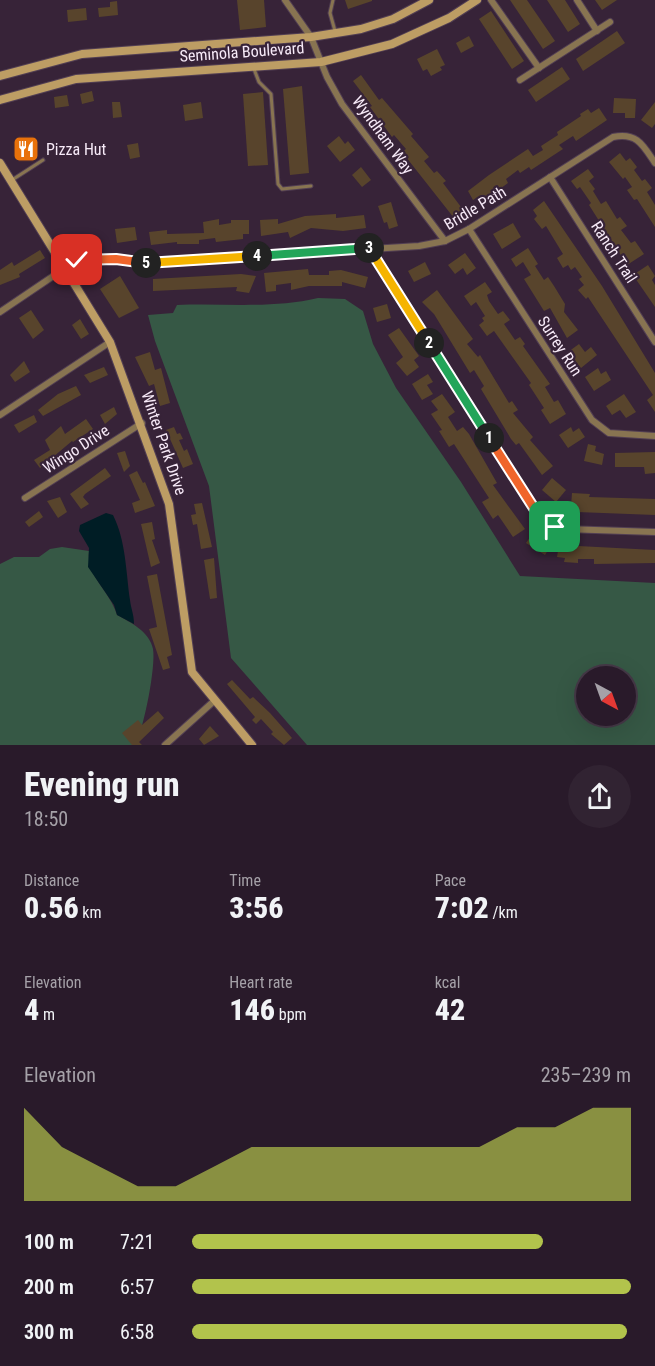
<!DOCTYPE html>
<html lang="en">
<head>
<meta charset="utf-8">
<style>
	body { margin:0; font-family:"Roboto Condensed",sans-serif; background:#312332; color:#f1f3f6; height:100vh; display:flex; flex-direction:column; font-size:22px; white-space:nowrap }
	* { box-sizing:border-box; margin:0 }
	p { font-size:20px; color:#a5a1a8 }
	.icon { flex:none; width:33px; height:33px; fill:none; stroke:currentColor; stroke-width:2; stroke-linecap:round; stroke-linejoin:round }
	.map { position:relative; height:745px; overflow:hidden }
	.details { display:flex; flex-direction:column; background:#291a2a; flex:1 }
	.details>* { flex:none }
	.needle { width:39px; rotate:139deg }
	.buttons { position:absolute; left:576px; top:666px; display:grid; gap:12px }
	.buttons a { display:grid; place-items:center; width:60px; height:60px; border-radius:50%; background:#291a2a; box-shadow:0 6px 24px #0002,0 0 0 2px #453847; font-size:30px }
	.pin { position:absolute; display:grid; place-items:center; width:51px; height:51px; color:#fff; margin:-26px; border-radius:12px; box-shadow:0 3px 9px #0006 }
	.km { position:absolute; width:30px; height:30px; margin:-15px; border-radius:50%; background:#222; color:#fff; font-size:16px; line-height:30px; text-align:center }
	.round { display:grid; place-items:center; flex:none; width:63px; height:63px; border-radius:32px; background:#312332 }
	.headline { display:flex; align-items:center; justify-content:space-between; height:102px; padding:0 24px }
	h1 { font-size:33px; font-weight:800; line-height:45px }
	.stats { display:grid; grid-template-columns:repeat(3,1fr); gap:9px; height:102px; padding:6px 24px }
	.stats div { display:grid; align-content:center }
	.stats b { font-size:30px; font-weight:800 }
	.stats small { font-size:16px; font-weight:400 }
	.stats p { font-size:16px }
	.chart { height:168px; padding:12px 24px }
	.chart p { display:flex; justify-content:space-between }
	.chart svg { width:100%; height:108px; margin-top:6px; fill:#b2c34c; opacity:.7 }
	ul { padding:0 24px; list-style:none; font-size:20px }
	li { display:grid; grid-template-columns:96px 72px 1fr; align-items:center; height:45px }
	li i { height:15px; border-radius:8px; background:#b2c34c }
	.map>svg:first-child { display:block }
	.green { fill:#365845; fill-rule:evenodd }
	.water { fill:#001d25 }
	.building { fill:#58442c }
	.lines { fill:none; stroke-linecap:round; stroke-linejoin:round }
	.lane-casing { stroke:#523f53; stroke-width:5 }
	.street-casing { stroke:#523f53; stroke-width:8 }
	.secondary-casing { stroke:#523f53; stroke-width:10 }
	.lane { stroke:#887451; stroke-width:3 }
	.street { stroke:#887451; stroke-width:6 }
	.secondary { stroke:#bd9d64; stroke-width:8 }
	.split-1-casing { stroke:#fff; stroke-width:12 }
	.split-2-casing { stroke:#fff; stroke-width:12 }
	.split-3-casing { stroke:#fff; stroke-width:12 }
	.split-4-casing { stroke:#fff; stroke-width:12 }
	.split-5-casing { stroke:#fff; stroke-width:12 }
	.split-6-casing { stroke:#fff; stroke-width:12 }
	.split-1 { stroke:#f0652b; stroke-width:8 }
	.split-2 { stroke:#22a559; stroke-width:8 }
	.split-3 { stroke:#f5b400; stroke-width:8 }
	.split-4 { stroke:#22a559; stroke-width:8 }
	.split-5 { stroke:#f5b400; stroke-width:8 }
	.split-6 { stroke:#f0652b; stroke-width:8 }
	.labels { text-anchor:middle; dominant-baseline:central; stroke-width:4.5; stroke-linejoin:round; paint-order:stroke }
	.street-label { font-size:16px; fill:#f7eaf8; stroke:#372338 }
	.poi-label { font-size:16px; fill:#f7eaf8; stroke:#372338; text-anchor:start }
</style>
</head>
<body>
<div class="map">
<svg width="655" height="745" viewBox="0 0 655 745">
	<rect width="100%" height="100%" fill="#372338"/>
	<g class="green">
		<path d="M318,298l27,1 18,12 10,33 23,44 65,94 59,94 135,7v162h-348l-76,-87 -22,-172 -54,-145 -7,-26 25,-2 4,-8c48,-2 94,4 141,-7zM586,676h40v40h-40z"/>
		<path d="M62,547l27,4c-3,25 21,40 28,64 13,7 33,17 36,34 3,17 -9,80 -18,96h-135v-181l14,-7h25l11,-8z"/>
	</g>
	<path class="water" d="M106,513l7,2c13,26 13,57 17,85 1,9 4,14 4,24l-17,-9 -3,-10 -26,-38 1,-19 -10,-17 1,-6z"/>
	<g class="building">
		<path d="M237,0h27l2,27 -26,3z"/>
		<path d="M345,0h27v1l-24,8z"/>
		<path d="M510,0h17l28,41 -12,8z"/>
		<path d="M547,0h18l15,24 -12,8z"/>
		<path d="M595,0h22l-15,10z"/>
		<path d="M117,1l1,14 -19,2 -1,-9 12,-1v-5z"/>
		<path d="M86,8l1,12 -19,2 -1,-12z"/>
		<path d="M491,11l33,50 -12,8 -33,-50z"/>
		<path d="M617,31l8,12 -42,28 -7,-12z"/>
		<path d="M469,36l5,10 -13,7 -5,-10z"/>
		<path d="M437,49l8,16 -5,2 2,3 -11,6 -4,-7 -4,2 -6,-12z"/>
		<path d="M562,67l8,12 -34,23 -8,-12z"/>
		<path d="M361,75l18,25 3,-2 31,36 -2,2 18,21 -5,4 10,12 3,-2 9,10 -3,2 21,28 -10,7 -52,-66 4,-3 -12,-14 -2,2 -22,-30 2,-1 -19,-25z"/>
		<path d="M302,86l7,87 -19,2 -7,-86z"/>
		<path d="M92,91l2,10 -12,3 -2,-10z"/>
		<path d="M263,92l5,73 -20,1 -5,-72z"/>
		<path d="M67,95l2,11 -14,2 -1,-11z"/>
		<path d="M614,98l22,1 -1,19h-10v-5h-12z"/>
		<path d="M112,102h8l2,15 -9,1z"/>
		<path d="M201,102l2,16 -18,3 -2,-16z"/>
		<path d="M655,102v22l-3,4 -11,-8z"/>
		<path d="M599,108l8,12 -31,21 -3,-5 -14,9 4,4 -32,21 -2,-3 -9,6 -2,-3 -12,9 2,4 -26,19 -4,-5 -5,3 -5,-9 21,-16 39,-26 5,7 10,-6 -2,-4 17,-11 -1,-3 24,-16 -1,-2 8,-5 3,4z"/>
		<path d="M339,136l6,8 3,-3 7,9 -15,12 -13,-16z"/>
		<path d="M31,139l5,7 -15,13 -6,-6z"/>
		<path d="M138,143l2,14 -10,2 -3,-14z"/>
		<path d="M620,153l6,8 4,-3 7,9 -3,3 8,11 3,-2 7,9 -5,4 8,13v22l-18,-28 -3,1 -7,-10 5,-3 -7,-10 -2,2 -14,-17z"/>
		<path d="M361,167l10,13 -9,7 -10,-12z"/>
		<path d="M588,169l6,8 -5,4 6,8 -2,2 8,13 5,-3 11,18 3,-2 7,9 -6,4 10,13 4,-2 9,13 -17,11 -38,-60 2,-2 -11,-16 -3,2 -6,-8z"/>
		<path d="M544,201l58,85 53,87v39l-8,-12 6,-5 -65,-98 -2,2 -8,-9 6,-5 -5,-6 3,-2 -7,-10 -4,3 -3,-5 -5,3 -6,-10 6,-4 -17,-28 -4,3 -8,-10 3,-3 -4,-6z"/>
		<path d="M391,202l7,24 -9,3 -2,-7 -3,1 -6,-17z"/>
		<path d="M336,214v4l28,-3 2,13 -23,3 -32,-3 -21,10 -2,-6 -27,4 -1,-16 18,-1v5l27,-8z"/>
		<path d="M219,219v6l12,-2v-3h18v14h-6v5l-27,3 -1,-4 -16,2v4h-22v-2l-26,3 -2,-13 18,-2v4l37,-1 -1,-11z"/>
		<path d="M513,223l8,14 -19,12 -9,-15z"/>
		<path d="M135,227l2,13 -20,3 -2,-14z"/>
		<path d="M528,248l10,16 -3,2 9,14 4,-3 6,9 11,18 -1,8 14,18 -11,8 -17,-30 -6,3 -20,-32 7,-4 -8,-13 -7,5 -5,-8z"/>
		<path d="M40,250l5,8 -26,16 1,3 -20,8v-15l12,-8 2,4z"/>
		<path d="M465,253l11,15 -9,7 -4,-7 -8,6 -7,-9z"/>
		<path d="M425,262l6,12 -17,8 -6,-11z"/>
		<path d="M648,265l7,11 -3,4 3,5v22l-22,-32z"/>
		<path d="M308,269l1,6h20v-4l12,-1 27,7 -3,11 -23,-6v4h-33l-18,4v-7l-15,2v6l-10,1 -2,-19z"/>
		<path d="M241,274l15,2 -7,17 -13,-2 1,-4 -84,4v-12z"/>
		<path d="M120,276l19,32 -20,10 -19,-29z"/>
		<path d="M485,282l7,10 -5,3 2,6 9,13 5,-3 7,9 -6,4 11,16 5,-3 5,7 -2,2 27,38 -5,3 9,15 4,-2 8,14 -16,10 -9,-14 3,-2 -15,-23 2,-2 -37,-52 -7,5 -8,-11 5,-4 -2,-3 3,-2 -9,-14 -5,4 -7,-10z"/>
		<path d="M437,290l36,49 -6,5 11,13 2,-2 29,48 3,-2 6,9 -5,3 20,24 -3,3 23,26 -11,9 -23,-32 -3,2 -5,-6 -30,-50 3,-3 -10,-16 -4,3 -36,-59 -12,-12z"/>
		<path d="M387,304l4,14 -14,4 -4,-14z"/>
		<path d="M31,310l13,20 -11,9 -14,-21z"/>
		<path d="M80,319l9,15 -8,5 -9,-14z"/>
		<path d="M399,328l20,28 -5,4 5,7 -12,9 -11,-13 7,-6 -15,-22z"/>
		<path d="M579,344l6,8 6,-5 6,8 -16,13 -13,-16z"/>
		<path d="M150,352l5,18 6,-2 9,35 -10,3 -6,-22 -5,2 -14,-29z"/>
		<path d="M24,361l6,11 -15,10 -5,-7z"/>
		<path d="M104,367l4,8 -18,8 -6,-8z"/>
		<path d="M598,368l3,6 5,-3 5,9 -17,11 -9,-14z"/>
		<path d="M428,374l5,8 -6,3 6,9 -11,6 -10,-16z"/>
		<path d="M76,386l5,9 -38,21 -5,-6 20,-16z"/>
		<path d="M442,394l13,18 -7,5 9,14 6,-4 6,7 28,49 -4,2 32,44 -12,8 -15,-22 -5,4 -11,-17 7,-4 -35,-54 -5,3 -10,-16 3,-1 -11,-16 7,-4 -7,-9z"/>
		<path d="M624,394l12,18 -10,6 -6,-8 -8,5 -6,-9z"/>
		<path d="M114,407l3,7 -12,10 -5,-9z"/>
		<path d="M34,415l3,7 -18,11 -5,-8z"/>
		<path d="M86,419l7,10 -20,13 -1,-1 -32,27 -6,-8 16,-10 -5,-10 16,-14 4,8z"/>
		<path d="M174,427l3,7 3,-1 3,6 -4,1 5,11 3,-2 6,15 -10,4 -17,-38z"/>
		<path d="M571,427l2,5 6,-4 6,9 -17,11 -9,-13z"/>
		<path d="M588,444l8,2 -1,5 9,3 -2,11 -18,-4z"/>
		<path d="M125,451l5,15 -6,6 -7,-19z"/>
		<path d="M655,452v21l-10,1 -1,-7h-29v-14z"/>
		<path d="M105,468l6,8 -26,18 -2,3 6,7 -8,5 -11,-15z"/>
		<path d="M137,471l6,12 2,-1 10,24 -20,7 -3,-10 8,-3 -11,-25z"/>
		<path d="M552,478l14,12 -10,12 -14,-12z"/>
		<path d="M572,493l18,1 -1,3 66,2v16l-78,-3v-5l-6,-1z"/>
		<path d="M60,497l7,15 -9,6 -11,-17z"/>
		<path d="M202,503l10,44 -11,2 -4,-25 -4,1 -2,-10 5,-1 -2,-10z"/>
		<path d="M39,511l4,6 -14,10 -4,-5z"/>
		<path d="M152,522l3,17 -3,1 8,23 -9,4 -10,-43z"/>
		<path d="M533,533l18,12 -6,10 -19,-12z"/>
		<path d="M559,545l96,5v13l-61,1v-5h-16v4l-14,-1 1,-4 -8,-1z"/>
		<path d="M214,558l3,40 -7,1 -6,-39z"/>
		<path d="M157,574l15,81 -5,2 3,11 -7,2 -14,-41 8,-2 -10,-51z"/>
		<path d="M232,680l18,19 3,-2 17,16 22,25 -8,7 -13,-11 2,-2 -12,-13 -5,5 -4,-4 3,-3 -28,-33z"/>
		<path d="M158,711l6,7 -25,24 3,3h-10l-10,-12 16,-13 4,5z"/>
		<path d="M210,726l9,10 -15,9 -5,-6z"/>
	</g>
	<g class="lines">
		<g class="lane-casing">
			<g id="lane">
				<path d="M333,0l-3,13 5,18"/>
				<path d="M254,69l5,13 12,12 7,90 4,5 29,-3"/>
				<path d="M12,180l31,-20"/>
			</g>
		</g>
		<g class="street-casing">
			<g id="street">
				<path d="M285,0l26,37 16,40 15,27 103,137"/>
				<path d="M491,0l48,68"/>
				<path d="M577,0l20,31"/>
				<path d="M520,80l90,-58"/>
				<path d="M550,177l105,165"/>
				<path d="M469,229l123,191 17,13 46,3"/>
				<path d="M369,248l170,268 16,11 10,2 90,3"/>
				<path d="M0,312l77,-52 39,-1 31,4 272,-17 26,-5 24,-12 144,-92c24,-5 30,8 42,26"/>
				<path d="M0,415l110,-73"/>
				<path d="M25,498l117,-75"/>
				<path d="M165,745l49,-44"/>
			</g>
		</g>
		<g class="secondary-casing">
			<g id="secondary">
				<path d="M0,76l82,-22 229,-17 50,-8 32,-10 36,-19"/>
				<path d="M0,100l76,-21 245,-17 71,-18 57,-26 28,-18"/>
				<path d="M0,163l110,179 59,162 23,168 60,73"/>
			</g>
		</g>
		<use href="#lane" class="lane"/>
		<use href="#street" class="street"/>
		<use href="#secondary" class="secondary"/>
	</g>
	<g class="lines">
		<g class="split-1-casing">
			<path id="split-1" d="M489,438l50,78 16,11"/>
		</g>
		<g class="split-2-casing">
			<path id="split-2" d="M429,343l60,95"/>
		</g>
		<g class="split-3-casing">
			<path id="split-3" d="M369,248l60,95"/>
		</g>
		<g class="split-4-casing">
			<path id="split-4" d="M257,256l112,-8"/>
		</g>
		<g class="split-5-casing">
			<path id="split-5" d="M146,263l111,-7"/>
		</g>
		<g class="split-6-casing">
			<path id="split-6" d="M77,260l39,-1 30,4"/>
		</g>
		<use href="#split-1" class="split-1"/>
		<use href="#split-2" class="split-2"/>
		<use href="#split-3" class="split-3"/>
		<use href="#split-4" class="split-4"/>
		<use href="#split-5" class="split-5"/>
		<use href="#split-6" class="split-6"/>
	</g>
	<defs>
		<g id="restaurant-square" transform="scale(1.35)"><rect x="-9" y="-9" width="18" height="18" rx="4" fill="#e8710a" stroke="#372338"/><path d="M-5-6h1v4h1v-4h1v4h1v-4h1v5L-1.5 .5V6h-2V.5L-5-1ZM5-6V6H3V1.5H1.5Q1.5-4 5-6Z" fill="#fff"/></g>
	</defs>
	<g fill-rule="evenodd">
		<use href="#restaurant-square" x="26" y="149"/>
	</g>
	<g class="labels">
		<g class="street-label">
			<text transform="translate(242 52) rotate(-4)">Seminola Boulevard</text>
			<text transform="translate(383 135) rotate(54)">Wyndham Way</text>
			<text transform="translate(475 208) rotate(-31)">Bridle Path</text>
			<text transform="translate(614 252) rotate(57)">Ranch Trail</text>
			<text transform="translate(560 346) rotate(57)">Surrey Run</text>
			<text transform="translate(164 443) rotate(71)">Winter Park Drive</text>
			<text transform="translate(76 449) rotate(-33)">Wingo Drive</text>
		</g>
		<g class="poi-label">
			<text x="46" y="149">Pizza Hut</text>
		</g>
	</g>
</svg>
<div class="buttons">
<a><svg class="needle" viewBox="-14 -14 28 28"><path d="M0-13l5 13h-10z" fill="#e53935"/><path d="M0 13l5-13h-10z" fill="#a5a1a8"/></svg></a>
</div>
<div class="pin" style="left:555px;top:527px;background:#1e9e55"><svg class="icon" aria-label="arrive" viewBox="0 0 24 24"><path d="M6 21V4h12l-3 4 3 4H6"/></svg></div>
<div class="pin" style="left:77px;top:260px;background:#d93025"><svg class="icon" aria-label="check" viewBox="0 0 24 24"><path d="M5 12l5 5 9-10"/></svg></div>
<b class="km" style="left:489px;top:438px">1</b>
<b class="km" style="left:429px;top:343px">2</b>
<b class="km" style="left:369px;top:248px">3</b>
<b class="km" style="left:257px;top:256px">4</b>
<b class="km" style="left:146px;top:263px">5</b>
</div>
<section class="details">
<div class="headline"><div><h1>Evening run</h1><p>18:50</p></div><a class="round"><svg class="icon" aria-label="share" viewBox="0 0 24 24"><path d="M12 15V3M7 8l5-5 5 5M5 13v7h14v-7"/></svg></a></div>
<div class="stats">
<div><p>Distance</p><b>0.56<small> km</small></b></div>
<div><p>Time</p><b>3:56</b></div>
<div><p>Pace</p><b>7:02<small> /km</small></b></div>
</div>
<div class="stats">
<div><p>Elevation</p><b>4<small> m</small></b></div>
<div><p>Heart rate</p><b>146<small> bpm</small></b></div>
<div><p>kcal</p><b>42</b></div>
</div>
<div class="chart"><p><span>Elevation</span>235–239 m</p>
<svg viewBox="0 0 160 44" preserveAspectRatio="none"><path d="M0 44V6L10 22L20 30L30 38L40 38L50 30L60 22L70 22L80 22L90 22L100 22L110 22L120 22L130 14L140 14L150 6L160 6V44z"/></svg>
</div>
<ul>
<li><b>100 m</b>7:21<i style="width:80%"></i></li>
<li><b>200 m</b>6:57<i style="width:100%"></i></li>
<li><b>300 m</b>6:58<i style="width:99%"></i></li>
</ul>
</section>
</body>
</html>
